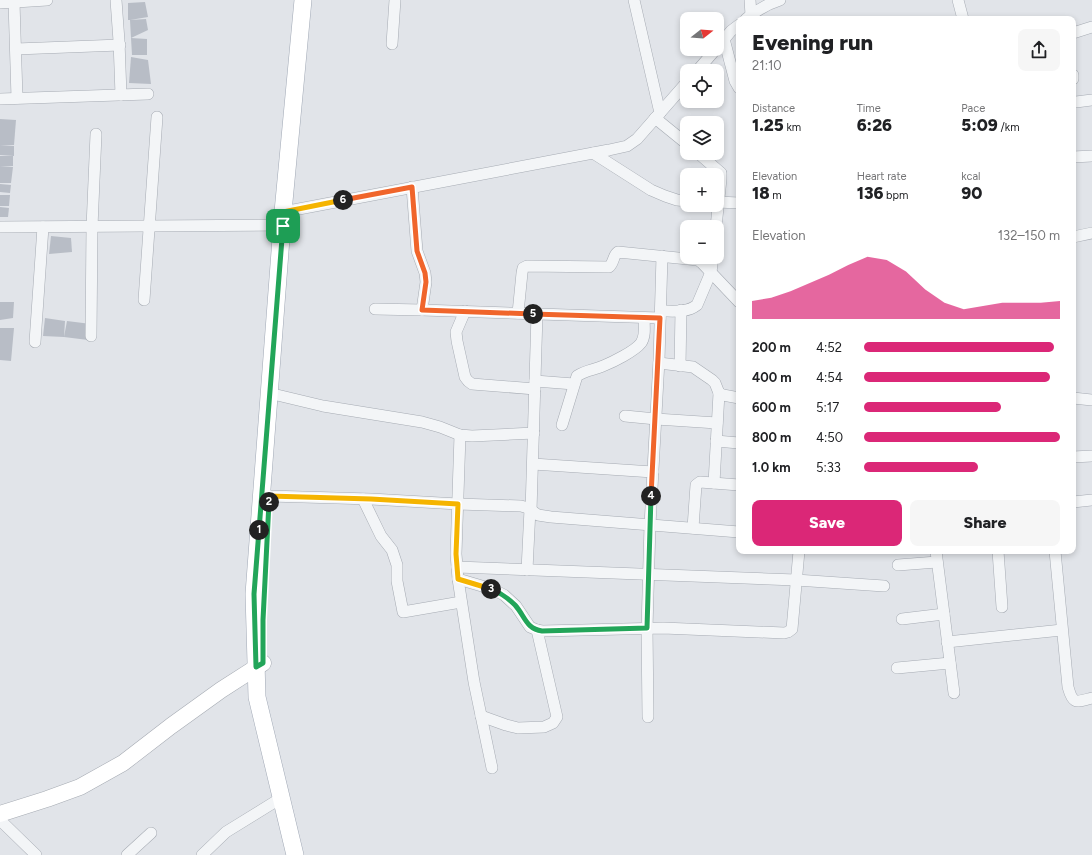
<!DOCTYPE html>
<html lang="en">
<head>
<meta charset="utf-8">
<style>
	body { margin:0; font-family:Figtree,sans-serif; background:#f6f6f6; color:#202124; height:100vh; display:flex; flex-direction:column; font-size:15px; white-space:nowrap }
	* { box-sizing:border-box; margin:0 }
	p { font-size:13px; color:#757577 }
	.icon { flex:none; width:22px; height:22px; fill:none; stroke:currentColor; stroke-width:2; stroke-linecap:round; stroke-linejoin:round }
	.map { position:relative; flex:1; overflow:hidden }
	.panel { position:absolute; left:736px; top:16px; width:340px; height:538px; display:flex; flex-direction:column; background:#fff; border-radius:8px; box-shadow:0 2px 6px #0003 }
	.panel>* { flex:none }
	.needle { width:26px; rotate:73deg }
	.tools { position:absolute; left:680px; top:12px; display:grid; gap:8px }
	.tools a { display:grid; place-items:center; width:44px; height:44px; border-radius:8px; background:#fff; box-shadow:0 2px 6px #0003; font-size:20px }
	.pin { position:absolute; display:grid; place-items:center; width:34px; height:34px; color:#fff; margin:-17px; border-radius:8px; box-shadow:0 2px 6px #0006 }
	.km { position:absolute; width:20px; height:20px; margin:-10px; border-radius:50%; background:#222; color:#fff; font-size:11px; line-height:20px; text-align:center }
	.round { display:grid; place-items:center; flex:none; width:42px; height:42px; border-radius:8px; background:#f6f6f6 }
	.overview { display:flex; align-items:center; justify-content:space-between; height:68px; padding:0 16px }
	h1 { font-size:22px; font-weight:800; line-height:30px }
	.figures { display:grid; grid-template-columns:repeat(3,1fr); gap:6px; height:68px; padding:4px 16px }
	.figures div { display:grid; align-content:center }
	.figures b { font-size:17px; font-weight:800 }
	.figures small { font-size:11px; font-weight:400 }
	.figures p { font-size:11px }
	.chart { height:112px; padding:8px 16px }
	.chart p { display:flex; justify-content:space-between }
	.chart svg { width:100%; height:72px; margin-top:4px; fill:#db2777; opacity:.7 }
	.action { display:flex; gap:8px; margin-top:auto; padding:8px 16px }
	.action a { flex:1; height:46px; border-radius:8px; background:#db2777; color:#fff; font-size:16px; font-weight:800; line-height:46px; text-align:center }
	.action a+a { background:#f6f6f6; color:#202124 }
	ul { padding:0 16px; list-style:none; font-size:13px }
	li { display:grid; grid-template-columns:64px 48px 1fr; align-items:center; height:30px }
	li i { height:10px; border-radius:5px; background:#db2777 }
	.map>svg:first-child { display:block }
	.building { fill:#b8bdc6 }
	.lines { fill:none; stroke-linecap:round; stroke-linejoin:round }
	.street-casing { stroke:#a6abb3; stroke-width:12 }
	.secondary-casing { stroke:#a6abb3; stroke-width:17 }
	.primary-casing { stroke:#a0a8b5; stroke-width:18 }
	.street { stroke:#f3f5f7; stroke-width:11 }
	.secondary { stroke:#fff; stroke-width:16 }
	.primary { stroke:#fff; stroke-width:17 }
	.split-1-casing { stroke:#fff; stroke-width:8 }
	.split-2-casing { stroke:#fff; stroke-width:8 }
	.split-3-casing { stroke:#fff; stroke-width:8 }
	.split-4-casing { stroke:#fff; stroke-width:8 }
	.split-5-casing { stroke:#fff; stroke-width:8 }
	.split-6-casing { stroke:#fff; stroke-width:8 }
	.split-7-casing { stroke:#fff; stroke-width:8 }
	.split-1 { stroke:#22a559; stroke-width:5 }
	.split-2 { stroke:#22a559; stroke-width:5 }
	.split-3 { stroke:#f5b400; stroke-width:5 }
	.split-4 { stroke:#22a559; stroke-width:5 }
	.split-5 { stroke:#f0652b; stroke-width:5 }
	.split-6 { stroke:#f0652b; stroke-width:5 }
	.split-7 { stroke:#f5b400; stroke-width:5 }
</style>
</head>
<body>
<div class="map">
<svg width="1092" height="855" viewBox="0 0 1092 855">
	<rect width="100%" height="100%" fill="#e1e4e9"/>
	<g class="building">
		<path d="M145,2l3,15 -18,3 16,-1 2,11 -17,8 16,1v16h-15l-1,-17 -1,-18h-2v-17z"/>
		<path d="M131,57l17,3 3,24 -22,-1z"/>
		<path d="M0,119l16,1 -2,25h-14z"/>
		<path d="M0,145l14,1v10l-14,-1z"/>
		<rect x="0" y="156" width="13" height="10"/>
		<path d="M0,166l13,1 -2,16h-11z"/>
		<path d="M0,184l11,1 -1,8 -10,-1z"/>
		<path d="M0,195h10l-1,11h-9z"/>
		<path d="M0,207l9,1 -1,9h-8z"/>
		<path d="M51,236l20,2 1,14 -23,2z"/>
		<path d="M0,302h14l-1,16 -13,2z"/>
		<path d="M45,318l20,3 -1,16 3,-16 24,3 -3,16 -24,-3 -21,-1z"/>
		<path d="M0,328h14l-3,33 -11,-1z"/>
	</g>
	<g class="lines">
		<g class="street-casing">
			<g id="street">
				<path d="M116,0l3,41 2,54"/>
				<path d="M634,0l26,113"/>
				<path d="M750,0l1,15"/>
				<path d="M958,0l5,19"/>
				<path d="M14,2l3,96"/>
				<path d="M0,3l47,-3"/>
				<path d="M746,19c11,-9 21,-15 34,-19"/>
				<path d="M1073,33l19,-6"/>
				<path d="M724,39l11,42 4,7"/>
				<path d="M392,44l3,-44"/>
				<path d="M717,48l14,-17 8,-6"/>
				<path d="M16,49l104,-4"/>
				<path d="M697,71l19,-22"/>
				<path d="M1073,75v4"/>
				<path d="M0,99l148,-5"/>
				<path d="M1073,102h3l16,-2"/>
				<path d="M655,118l32,26"/>
				<path d="M593,153l58,37 14,6 12,4 10,1"/>
				<path d="M698,153l23,20v6l-5,48"/>
				<path d="M1073,157l19,-1"/>
				<path d="M412,187l5,64 8,22 1,9 -4,28"/>
				<path d="M717,202l22,1"/>
				<path d="M283,212l326,-62 18,-4 10,-7 50,-57"/>
				<path d="M0,227l283,-2"/>
				<path d="M1073,237l19,-4"/>
				<path d="M144,300l13,-183"/>
				<path d="M375,309l47,1 238,8"/>
				<path d="M465,311l-9,21 1,9 8,36 3,4 4,3 63,5"/>
				<path d="M661,311c12,0 26,2 36,-6l14,-33 2,-15"/>
				<path d="M518,313l4,-40 1,-5 4,-2 82,1c5,-4 4,-12 9,-15l80,8 4,3 37,39"/>
				<path d="M91,336l1,-109 4,-93"/>
				<path d="M35,342l8,-115"/>
				<path d="M659,363l34,4 19,13 3,3 4,10 4,2 16,3"/>
				<path d="M680,366l1,-56"/>
				<path d="M535,381l39,3"/>
				<path d="M277,395l46,11 99,16 18,5 20,8 12,1 62,-3"/>
				<path d="M1073,398l19,2"/>
				<path d="M625,416l31,3 61,4"/>
				<path d="M562,425l15,-49c9,-6 17,-6 26,-10 10,-4 32,-15 38,-23 5,-7 3,-18 3,-25"/>
				<path d="M460,435l-4,119 2,25 16,103 18,86"/>
				<path d="M716,441l23,2"/>
				<path d="M1073,457l19,-1"/>
				<path d="M533,464l120,8"/>
				<path d="M714,483l5,-90"/>
				<path d="M269,496l102,3 87,5 63,2 7,2 10,7 13,2 188,15"/>
				<path d="M363,499l18,37 11,14 5,15v16l6,31 58,-10"/>
				<path d="M1073,502l19,-2"/>
				<path d="M531,511l6,-197"/>
				<path d="M693,528l3,-43 4,-3 39,3"/>
				<path d="M936,551l18,142"/>
				<path d="M998,551l4,56"/>
				<path d="M1055,551l13,136c5,18 8,15 24,11"/>
				<path d="M898,565l39,-3"/>
				<path d="M457,567l339,13 88,6"/>
				<path d="M527,570l3,-61"/>
				<path d="M458,579l34,10 12,6 12,11 14,21 7,3 5,1 121,-3 121,5 4,-1 4,-3 7,-78"/>
				<path d="M902,619l42,-5"/>
				<path d="M947,642l115,-12"/>
				<path d="M897,668l53,-5"/>
				<path d="M481,716l25,9 12,3 26,-1 9,-4 4,-6 -20,-87"/>
				<path d="M648,717l-1,-89 3,-103 9,-165 3,-104"/>
				<path d="M0,820l36,35"/>
				<path d="M127,855l24,-22"/>
				<path d="M202,855l24,-23 55,-34"/>
			</g>
		</g>
		<g class="secondary-casing">
			<path id="secondary" d="M0,814l47,-15 33,-12 43,-24 48,-37 50,-36 42,-27"/>
		</g>
		<g class="primary-casing">
			<path id="primary" d="M295,855l-38,-158 -3,-103 29,-382 20,-212"/>
		</g>
		<use href="#street" class="street"/>
		<use href="#secondary" class="secondary"/>
		<use href="#primary" class="primary"/>
	</g>
	<g class="lines">
		<g class="split-1-casing">
			<path id="split-1" d="M259,530l24,-304"/>
		</g>
		<g class="split-2-casing">
			<path id="split-2" d="M259,530l-5,64 2,73 7,-4v-43l6,-118"/>
		</g>
		<g class="split-3-casing">
			<path id="split-3" d="M269,502v-6l102,3 87,5 -2,50 2,25 33,10"/>
		</g>
		<g class="split-4-casing">
			<path id="split-4" d="M491,589c10,4 17,9 24,16 10,11 11,24 27,26l105,-3 4,-132"/>
		</g>
		<g class="split-5-casing">
			<path id="split-5" d="M533,314l127,4 -9,178"/>
		</g>
		<g class="split-6-casing">
			<path id="split-6" d="M343,200l69,-13 5,64 8,22 1,9 -4,28 111,4"/>
		</g>
		<g class="split-7-casing">
			<path id="split-7" d="M283,226v-14l60,-12"/>
		</g>
		<use href="#split-1" class="split-1"/>
		<use href="#split-2" class="split-2"/>
		<use href="#split-3" class="split-3"/>
		<use href="#split-4" class="split-4"/>
		<use href="#split-5" class="split-5"/>
		<use href="#split-6" class="split-6"/>
		<use href="#split-7" class="split-7"/>
	</g>
</svg>
<div class="tools">
<a><svg class="needle" viewBox="-14 -14 28 28"><path d="M0-13l5 13h-10z" fill="#e53935"/><path d="M0 13l5-13h-10z" fill="#757577"/></svg></a>
<a><svg class="icon" aria-label="locate" viewBox="0 0 24 24"><circle cx="12" cy="12" r="6"/><path d="M12 2v4M12 18v4M2 12h4M18 12h4"/></svg></a>
<a><svg class="icon" aria-label="layers" viewBox="0 0 24 24"><path d="M12 4l9 5-9 5-9-5zM3 14l9 5 9-5"/></svg></a>
<a>+</a>
<a>−</a>
</div>
<div class="pin" style="left:283px;top:226px;background:#1e9e55"><svg class="icon" aria-label="arrive" viewBox="0 0 24 24"><path d="M6 21V4h12l-3 4 3 4H6"/></svg></div>
<b class="km" style="left:259px;top:530px">1</b>
<b class="km" style="left:269px;top:502px">2</b>
<b class="km" style="left:491px;top:589px">3</b>
<b class="km" style="left:651px;top:496px">4</b>
<b class="km" style="left:533px;top:314px">5</b>
<b class="km" style="left:343px;top:200px">6</b>
<section class="panel">
<div class="overview"><div><h1>Evening run</h1><p>21:10</p></div><a class="round"><svg class="icon" aria-label="share" viewBox="0 0 24 24"><path d="M12 15V3M7 8l5-5 5 5M5 13v7h14v-7"/></svg></a></div>
<div class="figures">
<div><p>Distance</p><b>1.25<small> km</small></b></div>
<div><p>Time</p><b>6:26</b></div>
<div><p>Pace</p><b>5:09<small> /km</small></b></div>
</div>
<div class="figures">
<div><p>Elevation</p><b>18<small> m</small></b></div>
<div><p>Heart rate</p><b>136<small> bpm</small></b></div>
<div><p>kcal</p><b>90</b></div>
</div>
<div class="chart"><p><span>Elevation</span>132–150 m</p>
<svg viewBox="0 0 160 44" preserveAspectRatio="none"><path d="M0 44V33L10 31L20 27L30 22L40 17L50 11L60 6L70 8L80 15L90 26L100 34L110 38L120 36L130 34L140 34L150 34L160 33V44z"/></svg>
</div>
<ul>
<li><b>200 m</b>4:52<i style="width:97%"></i></li>
<li><b>400 m</b>4:54<i style="width:95%"></i></li>
<li><b>600 m</b>5:17<i style="width:70%"></i></li>
<li><b>800 m</b>4:50<i style="width:100%"></i></li>
<li><b>1.0 km</b>5:33<i style="width:58%"></i></li>
</ul>
<div class="action"><a>Save</a><a>Share</a></div>
</section>
</div>
</body>
</html>
